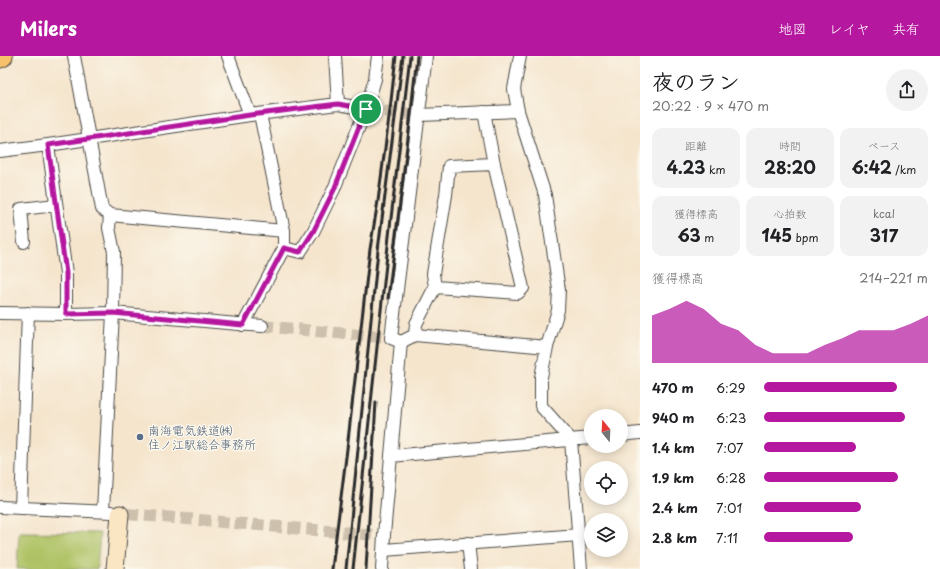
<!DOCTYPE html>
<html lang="ja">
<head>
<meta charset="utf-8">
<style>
	body { margin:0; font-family:"Playpen Sans","Klee One",sans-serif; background:#f2f2f2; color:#202124; height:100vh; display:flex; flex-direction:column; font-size:15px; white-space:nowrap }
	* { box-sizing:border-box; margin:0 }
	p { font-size:13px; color:#757577 }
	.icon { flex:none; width:22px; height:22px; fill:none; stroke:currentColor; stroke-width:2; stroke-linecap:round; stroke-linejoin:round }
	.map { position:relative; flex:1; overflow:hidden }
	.side { display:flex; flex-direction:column; background:#fff; width:300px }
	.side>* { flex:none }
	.needle { width:26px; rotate:342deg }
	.buttons { position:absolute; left:584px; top:353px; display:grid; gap:8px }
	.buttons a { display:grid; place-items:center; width:44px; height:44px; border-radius:50%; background:#fff; box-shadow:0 2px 10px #0003; font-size:20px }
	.pin { position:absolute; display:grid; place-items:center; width:34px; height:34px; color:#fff; margin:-17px; border:2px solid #fff; border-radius:50%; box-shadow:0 1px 4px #0007 }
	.round { display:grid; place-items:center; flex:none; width:42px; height:42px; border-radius:21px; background:#f2f2f2 }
	.summary { display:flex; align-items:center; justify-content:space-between; height:68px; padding:0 12px }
	h1 { font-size:22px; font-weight:700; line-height:30px }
	.figures { display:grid; grid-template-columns:repeat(3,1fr); gap:6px; height:68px; padding:4px 12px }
	.figures div { display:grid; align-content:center; border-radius:10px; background:#f2f2f2; text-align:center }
	.figures b { font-size:17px; font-weight:700 }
	.figures small { font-size:11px; font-weight:400 }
	.figures p { font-size:11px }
	.chart { height:112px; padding:8px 12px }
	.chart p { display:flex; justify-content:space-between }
	.chart svg { width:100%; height:72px; margin-top:4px; fill:#b5179e; opacity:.7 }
	ul { padding:0 12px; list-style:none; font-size:13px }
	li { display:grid; grid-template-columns:64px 48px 1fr; align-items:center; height:30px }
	li i { height:10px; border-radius:5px; background:#b5179e }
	header { display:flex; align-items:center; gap:24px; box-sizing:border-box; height:56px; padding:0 20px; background:#b5179e; color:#fff }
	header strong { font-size:19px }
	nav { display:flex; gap:22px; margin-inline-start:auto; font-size:14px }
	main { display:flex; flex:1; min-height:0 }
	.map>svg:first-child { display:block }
	.green { fill:#afc265; stroke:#6d7648 }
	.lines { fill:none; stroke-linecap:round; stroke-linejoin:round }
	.street-tunnel { stroke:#cdc0ad; stroke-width:12; stroke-dasharray:12 6; stroke-linecap:butt }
	.street-casing { stroke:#494743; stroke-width:14 }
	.secondary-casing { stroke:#494743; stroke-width:19 }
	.highway-casing { stroke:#494743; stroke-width:23 }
	.street { stroke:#fff; stroke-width:12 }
	.secondary { stroke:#fbe6c4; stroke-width:17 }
	.highway { stroke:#f6c16b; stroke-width:21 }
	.rail { stroke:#2b2b2b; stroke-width:3 }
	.route-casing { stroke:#fff; stroke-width:8 }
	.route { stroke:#b5179e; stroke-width:5 }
	.service-dot { fill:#5c6f8a; stroke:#fbf7ec; stroke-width:1.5 }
	.labels { text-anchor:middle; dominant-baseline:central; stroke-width:3; stroke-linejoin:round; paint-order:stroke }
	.service-label { font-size:12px; fill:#4e5e75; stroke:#fbf7ec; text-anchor:start }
</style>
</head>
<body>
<header>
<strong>Milers</strong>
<nav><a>地図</a><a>レイヤ</a><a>共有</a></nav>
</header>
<main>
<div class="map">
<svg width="640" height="513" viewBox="0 0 640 513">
	<rect width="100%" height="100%" fill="#fbf7ec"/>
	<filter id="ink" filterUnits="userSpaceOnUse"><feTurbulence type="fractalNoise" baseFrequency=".025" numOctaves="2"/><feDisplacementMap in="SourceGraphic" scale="8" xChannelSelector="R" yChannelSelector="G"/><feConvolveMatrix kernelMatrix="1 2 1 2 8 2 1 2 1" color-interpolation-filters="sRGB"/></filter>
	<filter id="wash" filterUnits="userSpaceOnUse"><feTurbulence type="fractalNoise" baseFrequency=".012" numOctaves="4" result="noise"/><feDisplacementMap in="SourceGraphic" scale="16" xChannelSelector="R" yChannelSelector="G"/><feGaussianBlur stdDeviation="0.9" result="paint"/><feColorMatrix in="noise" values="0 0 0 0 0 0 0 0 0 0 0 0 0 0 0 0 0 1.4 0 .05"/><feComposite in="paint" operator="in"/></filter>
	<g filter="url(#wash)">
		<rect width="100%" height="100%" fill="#f5e5cd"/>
		<path class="green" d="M19,476l81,1 -3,36h-80z"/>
	</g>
	<g filter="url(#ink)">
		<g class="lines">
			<g class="street-tunnel">
				<path d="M366,53l53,6"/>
				<path d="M262,270l129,12"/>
				<path d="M127,458l248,21"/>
			</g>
			<g class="street-casing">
				<g id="street">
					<path d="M74,0l28,153 8,6 174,16"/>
					<path d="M228,0l22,59"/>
					<path d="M335,0l3,48"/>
					<path d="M426,0l-35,282 10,4 14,-7 132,12"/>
					<path d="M520,0l-6,33 4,22 27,84 14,95 -1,20 -11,37 -6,30v29l30,34 10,129"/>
					<path d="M484,56l10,52"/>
					<path d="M419,59l99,-4"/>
					<path d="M48,89l18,128v41"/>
					<path d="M0,95l48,-6 202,-30 88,-11 28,5"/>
					<path d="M24,186l-3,-33 35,-4"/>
					<path d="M284,192l16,4 13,-20 21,-43 32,-80 9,-30 3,-23"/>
					<path d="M0,257l66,1 47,-1 149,13"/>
					<path d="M243,269l41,-77v-17l-24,-117"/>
					<path d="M415,279l1,-11 19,-37 -2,-13 13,-79 3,-29 45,-2 29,124 -5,5 -83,-6"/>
					<path d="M621,379l19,-2"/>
					<path d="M391,400l10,-114"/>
					<path d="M0,451l111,5"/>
					<path d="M21,452l7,-195"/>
					<path d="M103,455l10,-198 1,-61 -5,-24 1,-13"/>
					<path d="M468,487l3,26"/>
					<path d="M384,494l195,-15"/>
					<path d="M382,513l2,-34 7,-79 200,-18"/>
				</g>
			</g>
			<g class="secondary-casing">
				<path id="secondary" d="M115,513l5,-55"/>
			</g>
			<g class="highway-casing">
				<path id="highway" d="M0,1l2,-1"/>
			</g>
			<use href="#street" class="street"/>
			<use href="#secondary" class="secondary"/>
			<use href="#highway" class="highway"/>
			<g class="rail">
				<path d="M388,242l21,-168 8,-74"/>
				<path d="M332,513l15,-120 23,-200 8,-48 12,-91 6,-54"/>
				<path d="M346,513l32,-319 25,-194"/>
				<path d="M353,513l37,-342 20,-171"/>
				<path d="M366,513l10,-167"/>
			</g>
		</g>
	</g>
	<g class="lines" filter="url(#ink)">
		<g class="route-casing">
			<path id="route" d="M338,48l28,5 -32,81 -21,42 -13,20 -16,-4 -41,77 -130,-12 -47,1v-41l-18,-128 202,-30z"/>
		</g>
		<use href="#route" class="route"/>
	</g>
	<circle class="service-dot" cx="140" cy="381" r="4"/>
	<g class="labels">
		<g class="service-label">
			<text x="148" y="374">南海電気鉄道㈱<tspan x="148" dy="14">住ノ江駅総合事務所</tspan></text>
		</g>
	</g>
</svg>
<div class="buttons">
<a><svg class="needle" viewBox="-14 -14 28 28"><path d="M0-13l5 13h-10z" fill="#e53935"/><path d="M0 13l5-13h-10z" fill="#757577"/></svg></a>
<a><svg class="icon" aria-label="locate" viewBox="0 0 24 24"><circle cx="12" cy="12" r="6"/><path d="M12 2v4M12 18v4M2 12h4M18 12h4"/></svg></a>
<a><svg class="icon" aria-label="layers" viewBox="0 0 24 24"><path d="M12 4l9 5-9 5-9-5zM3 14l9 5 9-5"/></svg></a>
</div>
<div class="pin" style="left:366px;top:53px;background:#1e9e55"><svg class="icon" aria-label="arrive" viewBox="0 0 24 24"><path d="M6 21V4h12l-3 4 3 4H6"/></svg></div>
</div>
<section class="side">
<div class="summary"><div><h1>夜のラン</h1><p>20:22 · 9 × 470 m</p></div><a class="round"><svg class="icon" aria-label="share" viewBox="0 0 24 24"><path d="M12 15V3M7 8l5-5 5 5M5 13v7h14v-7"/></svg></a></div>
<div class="figures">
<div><p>距離</p><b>4.23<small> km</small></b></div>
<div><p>時間</p><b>28:20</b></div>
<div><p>ペース</p><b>6:42<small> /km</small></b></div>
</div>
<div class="figures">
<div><p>獲得標高</p><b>63<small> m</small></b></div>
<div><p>心拍数</p><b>145<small> bpm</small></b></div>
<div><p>kcal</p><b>317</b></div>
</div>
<div class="chart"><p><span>獲得標高</span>214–221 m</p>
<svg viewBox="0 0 160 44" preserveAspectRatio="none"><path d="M0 44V15L10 11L20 6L30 11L40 20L50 24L60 33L70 38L80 38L90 38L100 33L110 29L120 24L130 24L140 24L150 20L160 15V44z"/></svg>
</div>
<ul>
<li><b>470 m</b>6:29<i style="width:81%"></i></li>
<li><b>940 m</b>6:23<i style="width:86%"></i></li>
<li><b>1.4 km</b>7:07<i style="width:56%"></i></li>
<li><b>1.9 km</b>6:28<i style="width:82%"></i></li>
<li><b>2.4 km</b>7:01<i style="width:59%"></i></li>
<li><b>2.8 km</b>7:11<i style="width:54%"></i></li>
</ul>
</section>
</main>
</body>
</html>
